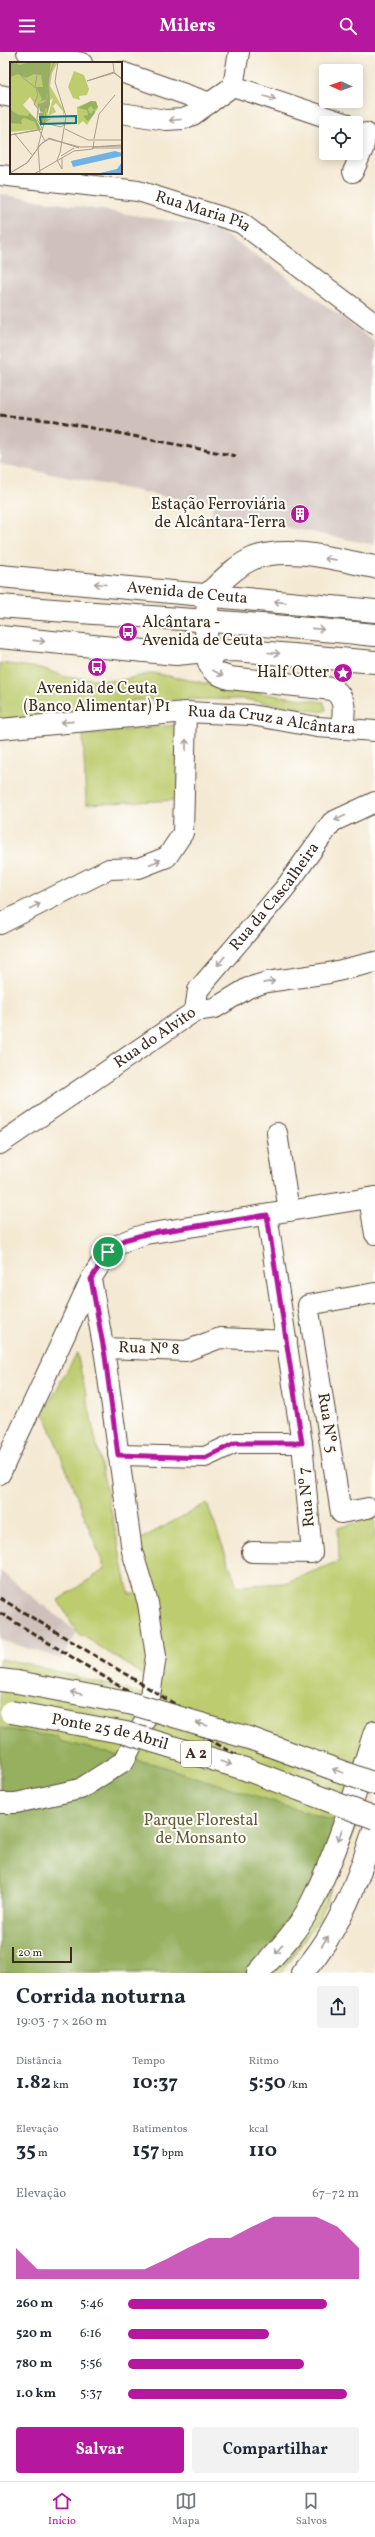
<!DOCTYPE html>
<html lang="pt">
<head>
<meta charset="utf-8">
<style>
	body { margin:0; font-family:Vollkorn,serif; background:#f2f2f3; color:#1f2937; height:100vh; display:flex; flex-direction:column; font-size:15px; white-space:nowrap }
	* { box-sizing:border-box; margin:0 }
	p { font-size:13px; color:#747a83 }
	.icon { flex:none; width:22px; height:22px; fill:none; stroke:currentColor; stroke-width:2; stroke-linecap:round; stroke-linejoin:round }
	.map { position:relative; height:1921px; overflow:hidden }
	.side { display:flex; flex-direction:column; background:#fff; flex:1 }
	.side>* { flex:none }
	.needle { width:26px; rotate:272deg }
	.fabs { position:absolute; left:319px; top:12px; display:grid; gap:8px }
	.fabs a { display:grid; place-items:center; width:44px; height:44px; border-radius:4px; background:#fff; box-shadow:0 2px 10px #0003; font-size:20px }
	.scale { position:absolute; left:12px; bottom:10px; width:60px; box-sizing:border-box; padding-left:4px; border:2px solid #3b2a1e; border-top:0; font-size:11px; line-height:14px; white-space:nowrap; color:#3b2a1e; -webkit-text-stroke:3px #fdfcf7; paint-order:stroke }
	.pin { position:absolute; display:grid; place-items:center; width:34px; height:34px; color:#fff; margin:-17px; border:2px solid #fff; border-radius:50%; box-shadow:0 1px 4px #0007 }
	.round { display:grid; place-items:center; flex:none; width:42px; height:42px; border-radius:4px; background:#f2f2f3 }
	.summary { display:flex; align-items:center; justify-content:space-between; height:68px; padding:0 16px }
	h1 { font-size:22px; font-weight:700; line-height:30px }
	.stats { display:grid; grid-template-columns:repeat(3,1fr); gap:6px; height:68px; padding:4px 16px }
	.stats div { display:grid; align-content:center }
	.stats b { font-size:20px; font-weight:700 }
	.stats small { font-size:11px; font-weight:400 }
	.stats p { font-size:11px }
	.chart { height:112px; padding:8px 16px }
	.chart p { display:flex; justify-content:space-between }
	.chart svg { width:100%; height:72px; margin-top:4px; fill:#b5179e; opacity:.7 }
	.cta { display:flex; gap:8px; margin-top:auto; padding:8px 16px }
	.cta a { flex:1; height:46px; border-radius:4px; background:#b5179e; color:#fff; font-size:16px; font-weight:700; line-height:46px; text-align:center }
	.cta a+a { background:#f2f2f3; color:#1f2937 }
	ul { padding:0 16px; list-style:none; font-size:13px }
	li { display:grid; grid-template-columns:64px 48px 1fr; align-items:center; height:30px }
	li i { height:10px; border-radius:5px; background:#b5179e }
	header { display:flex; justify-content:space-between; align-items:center; height:52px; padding:0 16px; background:#b5179e; color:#fff; font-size:18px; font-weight:700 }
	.dock { display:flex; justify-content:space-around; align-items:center; height:56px; border-top:1px solid #e0e1e3; background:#fff; font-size:11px; color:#747a83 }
	.dock a { display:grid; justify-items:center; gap:2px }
	.dock .selected { color:#b5179e }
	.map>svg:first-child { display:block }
	.industrial { fill:#cfc0bb }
	.green { fill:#bdcc6e; stroke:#7c7b46 }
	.forest { fill:#96b061; stroke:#686d40 }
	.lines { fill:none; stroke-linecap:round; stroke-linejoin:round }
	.minor-casing { stroke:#574739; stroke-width:22 }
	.trunk-casing { stroke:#574739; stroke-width:24 }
	.motorway-casing { stroke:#574739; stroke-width:24 }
	.minor { stroke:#fff; stroke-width:20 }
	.trunk { stroke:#fff; stroke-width:22 }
	.motorway { stroke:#fff; stroke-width:22 }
	.rail { stroke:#3b2a1e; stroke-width:3; stroke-dasharray:6 3; stroke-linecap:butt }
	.motorway-bridge-casing { stroke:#574739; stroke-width:24; stroke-linecap:butt }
	.motorway-bridge { stroke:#fff; stroke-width:22 }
	.oneway { stroke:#a79f9a }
	.route-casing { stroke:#fff; stroke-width:8 }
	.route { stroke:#b5179e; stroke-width:5 }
	.labels { text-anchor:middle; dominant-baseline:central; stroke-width:4; stroke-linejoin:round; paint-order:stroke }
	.shield { fill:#fdfcf7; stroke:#75695f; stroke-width:1 }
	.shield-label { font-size:15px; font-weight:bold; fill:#3b2a1e }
	.street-label { font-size:16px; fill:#3b2a1e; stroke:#fdfcf7 }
	.poi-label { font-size:16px; fill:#3b2a1e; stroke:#fdfcf7; text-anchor:end }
	.park-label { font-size:16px; fill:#625b36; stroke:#fdfcf7 }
	.inset-road { fill:none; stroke:#aa9d8b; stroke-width:1 }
	.view { fill:#0f766e; fill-opacity:0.15; stroke:#0f766e; stroke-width:2 }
	.inset-edge { fill:none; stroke:#3b2a1e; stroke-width:2 }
</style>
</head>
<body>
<header><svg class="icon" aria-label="menu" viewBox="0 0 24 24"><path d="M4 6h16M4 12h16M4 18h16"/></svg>Milers<svg class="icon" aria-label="search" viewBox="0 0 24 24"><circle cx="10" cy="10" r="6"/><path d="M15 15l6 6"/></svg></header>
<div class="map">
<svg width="375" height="1921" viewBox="0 0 375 1921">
	<rect width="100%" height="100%" fill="#fdfcf7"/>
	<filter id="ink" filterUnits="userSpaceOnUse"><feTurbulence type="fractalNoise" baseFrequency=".025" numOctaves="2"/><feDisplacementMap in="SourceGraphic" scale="8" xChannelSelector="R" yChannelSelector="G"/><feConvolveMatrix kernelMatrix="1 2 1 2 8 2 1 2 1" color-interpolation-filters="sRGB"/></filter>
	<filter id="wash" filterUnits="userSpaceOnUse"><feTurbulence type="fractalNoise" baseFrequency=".012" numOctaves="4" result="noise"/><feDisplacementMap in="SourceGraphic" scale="16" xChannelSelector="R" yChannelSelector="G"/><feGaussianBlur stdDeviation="0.9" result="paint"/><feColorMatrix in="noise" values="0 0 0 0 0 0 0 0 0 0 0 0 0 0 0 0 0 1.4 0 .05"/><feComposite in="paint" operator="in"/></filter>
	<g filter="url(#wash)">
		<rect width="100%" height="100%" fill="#f4e9d3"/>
		<g class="industrial">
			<path d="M0,142l215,34 67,45 93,69v203l-150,-30 -15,8 4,-21 -20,-3 -1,3 -193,-38z"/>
			<path d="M0,1519l77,61 -16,27 -61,-19z"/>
		</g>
		<g class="green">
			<path d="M0,611l41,5 25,9 51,4 36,-8 92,18 79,11 2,8 -5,2 -78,-13 -106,1 -88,17 -49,2z"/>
			<path d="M175,673l6,75 -95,4 -3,-69z"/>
			<path d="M77,1301l52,241h12l-13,-48 79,-43 30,83 48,-3 54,-22 -1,-33 37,-11v258l-55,143 -39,55h-281v-314l25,4 128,34v-16l-76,-49 -19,-32 47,-31 -61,-157z"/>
		</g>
		<path class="forest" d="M0,1676l57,9 3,4 98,24 186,59 -34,83 -52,66h-258z"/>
	</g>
	<g filter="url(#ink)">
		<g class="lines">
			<g class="minor-casing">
				<g id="minor">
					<path d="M27,0l55,11"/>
					<path d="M121,20l89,31"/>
					<path d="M233,34l111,37"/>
					<path d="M0,43l11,2"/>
					<path d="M121,61l45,7 17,-1 10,-4 40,-29 6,-34"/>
					<path d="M353,120l10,-23 3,-16"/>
					<path id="s1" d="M0,123l138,16 103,32 134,101"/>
					<path id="s2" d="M0,677l186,-17 65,3 66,12 58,4"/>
					<path d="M0,872l109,-55 30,-1 28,-11 16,-24 3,-121"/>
					<path id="s3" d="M195,959l3,-21 87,-102 47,-66 43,-20"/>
					<path d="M277,1081l12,78"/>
					<path id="s4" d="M0,1092l195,-133 20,-3 33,-20 19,-6 62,-9 46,-11"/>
					<path d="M369,1146l6,36"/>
					<path d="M104,1296l82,3 34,-13 67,3"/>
					<path d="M118,1403l87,2 30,-14h67"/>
					<path d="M0,1422l91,-195c18,-29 22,-36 55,-45l229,-37"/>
					<path d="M368,1456l-27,5 -33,-208 67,-12"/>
					<path d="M252,1500l60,1 -10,-110 -35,-228"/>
					<path d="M0,1751h16l64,-14 44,-28 23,-45 9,-60 -8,-53 -16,-52 -27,-195 -14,-77"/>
				</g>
			</g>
			<g class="trunk-casing">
				<g id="trunk">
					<path id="s5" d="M0,524l375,35"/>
					<path d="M0,554c125,10 250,16 375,29"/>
					<path d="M0,585l176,17 30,-3"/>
					<path d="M342,676c2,-15 5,-29 -9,-39l-104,-11c-5,-2 -13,-4 -16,-8 -12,-14 -5,-58 -5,-76 14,-13 29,-29 46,-36 34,-13 86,2 121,9"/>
				</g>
			</g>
			<g class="motorway-casing">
				<g id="motorway">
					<path d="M206,599l29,-1 140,12"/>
					<path d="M0,1628l17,2"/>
					<path d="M258,1921c18,-20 40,-43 52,-67 28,-55 46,-116 65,-174"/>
					<path d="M302,1921c37,-41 57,-95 73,-147"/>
				</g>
			</g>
			<use href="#minor" class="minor"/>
			<use href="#trunk" class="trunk"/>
			<use href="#motorway" class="motorway"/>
			<g class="rail">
				<path d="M0,363l56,6 180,35"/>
				<path d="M0,1546l249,151 126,46"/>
				<path d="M0,1561l173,106 74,42 128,47"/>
			</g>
			<g class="motorway-bridge-casing">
				<g id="motorway-bridge">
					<path d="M17,1630l116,22 119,35 123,45"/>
					<path id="s6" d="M11,1660l115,21 119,36 130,49"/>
				</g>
			</g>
			<use href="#motorway-bridge" class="motorway-bridge"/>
		</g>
		<defs><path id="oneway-shaft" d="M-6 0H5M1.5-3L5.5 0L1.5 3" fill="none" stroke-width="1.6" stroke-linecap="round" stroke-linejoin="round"/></defs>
		<g class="oneway">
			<use href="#oneway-shaft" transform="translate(270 46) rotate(18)"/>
			<use href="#oneway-shaft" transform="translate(175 68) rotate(175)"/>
			<use href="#oneway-shaft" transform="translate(330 507) rotate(-172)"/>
			<use href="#oneway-shaft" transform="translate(100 532) rotate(-175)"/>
			<use href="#oneway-shaft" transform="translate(280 550) rotate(-174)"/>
			<use href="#oneway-shaft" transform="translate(318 577) rotate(6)"/>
			<use href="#oneway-shaft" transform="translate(39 589) rotate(6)"/>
			<use href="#oneway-shaft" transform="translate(274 601) rotate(5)"/>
			<use href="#oneway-shaft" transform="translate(218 621) rotate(28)"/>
			<use href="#oneway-shaft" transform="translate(67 670) rotate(174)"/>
			<use href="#oneway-shaft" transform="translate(186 693) rotate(-90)"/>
			<use href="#oneway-shaft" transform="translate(340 766) rotate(155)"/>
			<use href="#oneway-shaft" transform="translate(155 810) rotate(-21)"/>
			<use href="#oneway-shaft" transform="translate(35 854) rotate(-28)"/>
			<use href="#oneway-shaft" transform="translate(221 909) rotate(129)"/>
			<use href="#oneway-shaft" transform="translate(269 930) rotate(-11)"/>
			<use href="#oneway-shaft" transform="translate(76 1641) rotate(-170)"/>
			<use href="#oneway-shaft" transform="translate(202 1672) rotate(-164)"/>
			<use href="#oneway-shaft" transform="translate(226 1711) rotate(17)"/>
			<use href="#oneway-shaft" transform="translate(338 1719) rotate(-160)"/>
			<use href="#oneway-shaft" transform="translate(340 1783) rotate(109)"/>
			<use href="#oneway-shaft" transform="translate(325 1889) rotate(-57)"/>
			<use href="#oneway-shaft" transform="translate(279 1897) rotate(127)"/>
		</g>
	</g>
	<g class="lines" filter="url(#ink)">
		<g class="route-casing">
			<path id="route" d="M267,1163l35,228h-67l-30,15 -87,-3 -13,-99 -14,-77 17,-27 16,-12 22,-6z"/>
		</g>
		<use href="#route" class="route"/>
	</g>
	<defs>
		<g id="building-disc" transform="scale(1)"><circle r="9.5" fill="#b5179e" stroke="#fdfcf7"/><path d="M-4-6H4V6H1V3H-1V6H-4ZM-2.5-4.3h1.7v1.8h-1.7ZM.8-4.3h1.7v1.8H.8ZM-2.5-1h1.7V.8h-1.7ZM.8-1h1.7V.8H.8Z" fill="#fff"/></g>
		<g id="bus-disc" transform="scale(1)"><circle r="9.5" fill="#b5179e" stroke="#fdfcf7"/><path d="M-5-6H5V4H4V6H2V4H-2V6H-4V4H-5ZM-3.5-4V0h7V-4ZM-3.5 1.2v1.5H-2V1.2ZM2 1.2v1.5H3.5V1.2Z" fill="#fff"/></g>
		<g id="sight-disc" transform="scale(1)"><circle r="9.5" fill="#b5179e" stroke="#fdfcf7"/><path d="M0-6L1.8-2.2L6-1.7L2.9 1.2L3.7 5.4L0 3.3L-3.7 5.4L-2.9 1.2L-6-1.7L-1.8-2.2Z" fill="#fff"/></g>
	</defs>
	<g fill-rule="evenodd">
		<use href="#building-disc" x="300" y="462"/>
		<use href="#bus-disc" x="128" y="580"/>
		<use href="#bus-disc" x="97" y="615"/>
		<use href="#sight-disc" x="343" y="621"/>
	</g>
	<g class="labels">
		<rect class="shield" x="181" y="1689" width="30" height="26" rx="3"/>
		<g class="shield-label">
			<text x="196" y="1702">A 2</text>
		</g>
		<g class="street-label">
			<text stroke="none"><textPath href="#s1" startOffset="207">Rua Maria Pia</textPath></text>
			<text stroke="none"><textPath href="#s5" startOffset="188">Avenida de Ceuta</textPath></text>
			<text stroke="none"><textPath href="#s2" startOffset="273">Rua da Cruz a Alcântara</textPath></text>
			<text stroke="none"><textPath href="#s3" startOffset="142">Rua da Cascalheira</textPath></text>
			<text stroke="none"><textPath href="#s4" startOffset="188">Rua do Alvito</textPath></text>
			<text transform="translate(149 1297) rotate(2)">Rua Nº 8</text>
			<text transform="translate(327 1371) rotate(81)">Rua Nº 5</text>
			<text transform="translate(307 1445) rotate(-95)">Rua Nº 7</text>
			<text stroke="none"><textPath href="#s6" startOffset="101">Ponte 25 de Abril</textPath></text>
		</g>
		<g class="poi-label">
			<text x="286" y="453">Estação Ferroviária<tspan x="286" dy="18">de Alcântara-Terra</tspan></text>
			<text x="142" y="571" text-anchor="start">Alcântara -<tspan x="142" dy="18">Avenida de Ceuta</tspan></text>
			<text x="329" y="621">Half Otter</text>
			<text x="97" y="637" text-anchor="middle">Avenida de Ceuta<tspan x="97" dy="18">(Banco Alimentar) P1</tspan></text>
		</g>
		<g class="park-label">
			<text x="201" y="1769">Parque Florestal<tspan x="201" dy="18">de Monsanto</tspan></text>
		</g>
	</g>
	<g transform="translate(10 10)">
		<rect width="112" height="112" fill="#f4e9d3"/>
		<path d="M0,0h48l-6,11 -2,13 14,24v10l-1,-9 -7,-8 -3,3 3,6 -8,4 5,-18 -5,4 -1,11 1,6 4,-1 -8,6 -4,-22 -2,7 -8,-12 -7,8 13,14 5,10 -31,3zM64,9l10,4 5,14 -2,6 -8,1 1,4 -7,-2 -5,-11zM81,39h5l2,7 -11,17 -4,-4 -5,4 -1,-18z" fill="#bdcc6e"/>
		<path d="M0,0l10,3 9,-3h22l-5,38 -5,1 -2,3 8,-3 2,-18 1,21 -3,11v-7h-2l-2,15 -4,-3v-7h5l-4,-2 -1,-5 -1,12v-14l4,-5 -6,-12h7l-2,-12 -7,-1 -8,4 -8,-4 -8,3zM81,39l5,1 2,5 -4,3 -3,-4 -3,3 2,5 4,-4 1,3 -7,8 -5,-5 5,-1 -1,-5 -9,-2zM1,48l8,5 9,1 1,-3 7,6 4,9 -2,2 -3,-8 -11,-4 -3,2 1,4 -12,-1z" fill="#96b061"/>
		<path d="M105,89l7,2v3l-49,11 -2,-6zM112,100v12h-26l21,-5z" fill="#6fb3e5"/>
		<path class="inset-road" d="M6,0l6,15 14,11 2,7 -4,9 4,5 -1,10 5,9M48,0l-3,20 11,34 -6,37M103,0l1,10 8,7M77,19l27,-9M77,19l27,-8 8,6M25,25l2,-11 -2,-14M36,46l-1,-4h-4v18l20,5 4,-3M55,67l23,11h34M4,71l18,22M0,73l32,-6M0,73l29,-5 6,11M84,77l5,-25 16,-19M83,85l29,-2M82,86h30M50,91l-3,7 5,9v-11M51,94l13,-8M0,111l17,-10 14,-19 8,-6 30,10M0,111l17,-10 14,-19 8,-5 31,8 42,-1M24,112l40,-23 19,-2 1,-8M30,112l-2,-27 7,-28 4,-43 5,-14"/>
		<path class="view" d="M66,54v7l-35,1 -1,-7z"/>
		<rect width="112" height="112" class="inset-edge"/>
	</g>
</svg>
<div class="fabs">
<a><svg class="needle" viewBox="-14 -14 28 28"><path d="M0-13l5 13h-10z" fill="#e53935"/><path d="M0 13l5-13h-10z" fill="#747a83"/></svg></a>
<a><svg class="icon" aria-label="locate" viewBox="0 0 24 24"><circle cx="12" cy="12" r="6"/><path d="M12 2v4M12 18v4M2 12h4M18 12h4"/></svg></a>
</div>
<div class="scale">20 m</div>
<div class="pin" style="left:108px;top:1200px;background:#1e9e55"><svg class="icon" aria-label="arrive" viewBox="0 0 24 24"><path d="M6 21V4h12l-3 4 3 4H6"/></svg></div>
</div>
<section class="side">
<div class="summary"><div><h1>Corrida noturna</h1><p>19:03 · 7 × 260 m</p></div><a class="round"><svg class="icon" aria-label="share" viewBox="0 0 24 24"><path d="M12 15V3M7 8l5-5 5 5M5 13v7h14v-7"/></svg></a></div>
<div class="stats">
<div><p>Distância</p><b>1.82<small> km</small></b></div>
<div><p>Tempo</p><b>10:37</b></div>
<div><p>Ritmo</p><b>5:50<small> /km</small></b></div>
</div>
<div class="stats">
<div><p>Elevação</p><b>35<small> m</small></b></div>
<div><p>Batimentos</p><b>157<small> bpm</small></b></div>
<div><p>kcal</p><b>110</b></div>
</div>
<div class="chart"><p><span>Elevação</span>67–72 m</p>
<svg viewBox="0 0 160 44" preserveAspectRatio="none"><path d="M0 44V25L10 38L20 38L30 38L40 38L50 38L60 38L70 32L80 25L90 19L100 19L110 12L120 6L130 6L140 6L150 12L160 25V44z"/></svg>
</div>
<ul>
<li><b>260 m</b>5:46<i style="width:86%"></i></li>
<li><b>520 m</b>6:16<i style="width:61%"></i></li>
<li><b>780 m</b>5:56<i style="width:76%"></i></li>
<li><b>1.0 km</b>5:37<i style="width:95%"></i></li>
</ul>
<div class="cta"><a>Salvar</a><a>Compartilhar</a></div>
</section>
<nav class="dock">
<a class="selected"><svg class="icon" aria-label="home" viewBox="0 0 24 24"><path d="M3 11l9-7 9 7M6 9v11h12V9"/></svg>Início</a>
<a><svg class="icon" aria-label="map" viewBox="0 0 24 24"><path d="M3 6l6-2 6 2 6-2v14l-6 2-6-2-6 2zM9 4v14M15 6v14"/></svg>Mapa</a>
<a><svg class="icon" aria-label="saved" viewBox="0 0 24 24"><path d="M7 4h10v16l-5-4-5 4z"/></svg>Salvos</a>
</nav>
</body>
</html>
